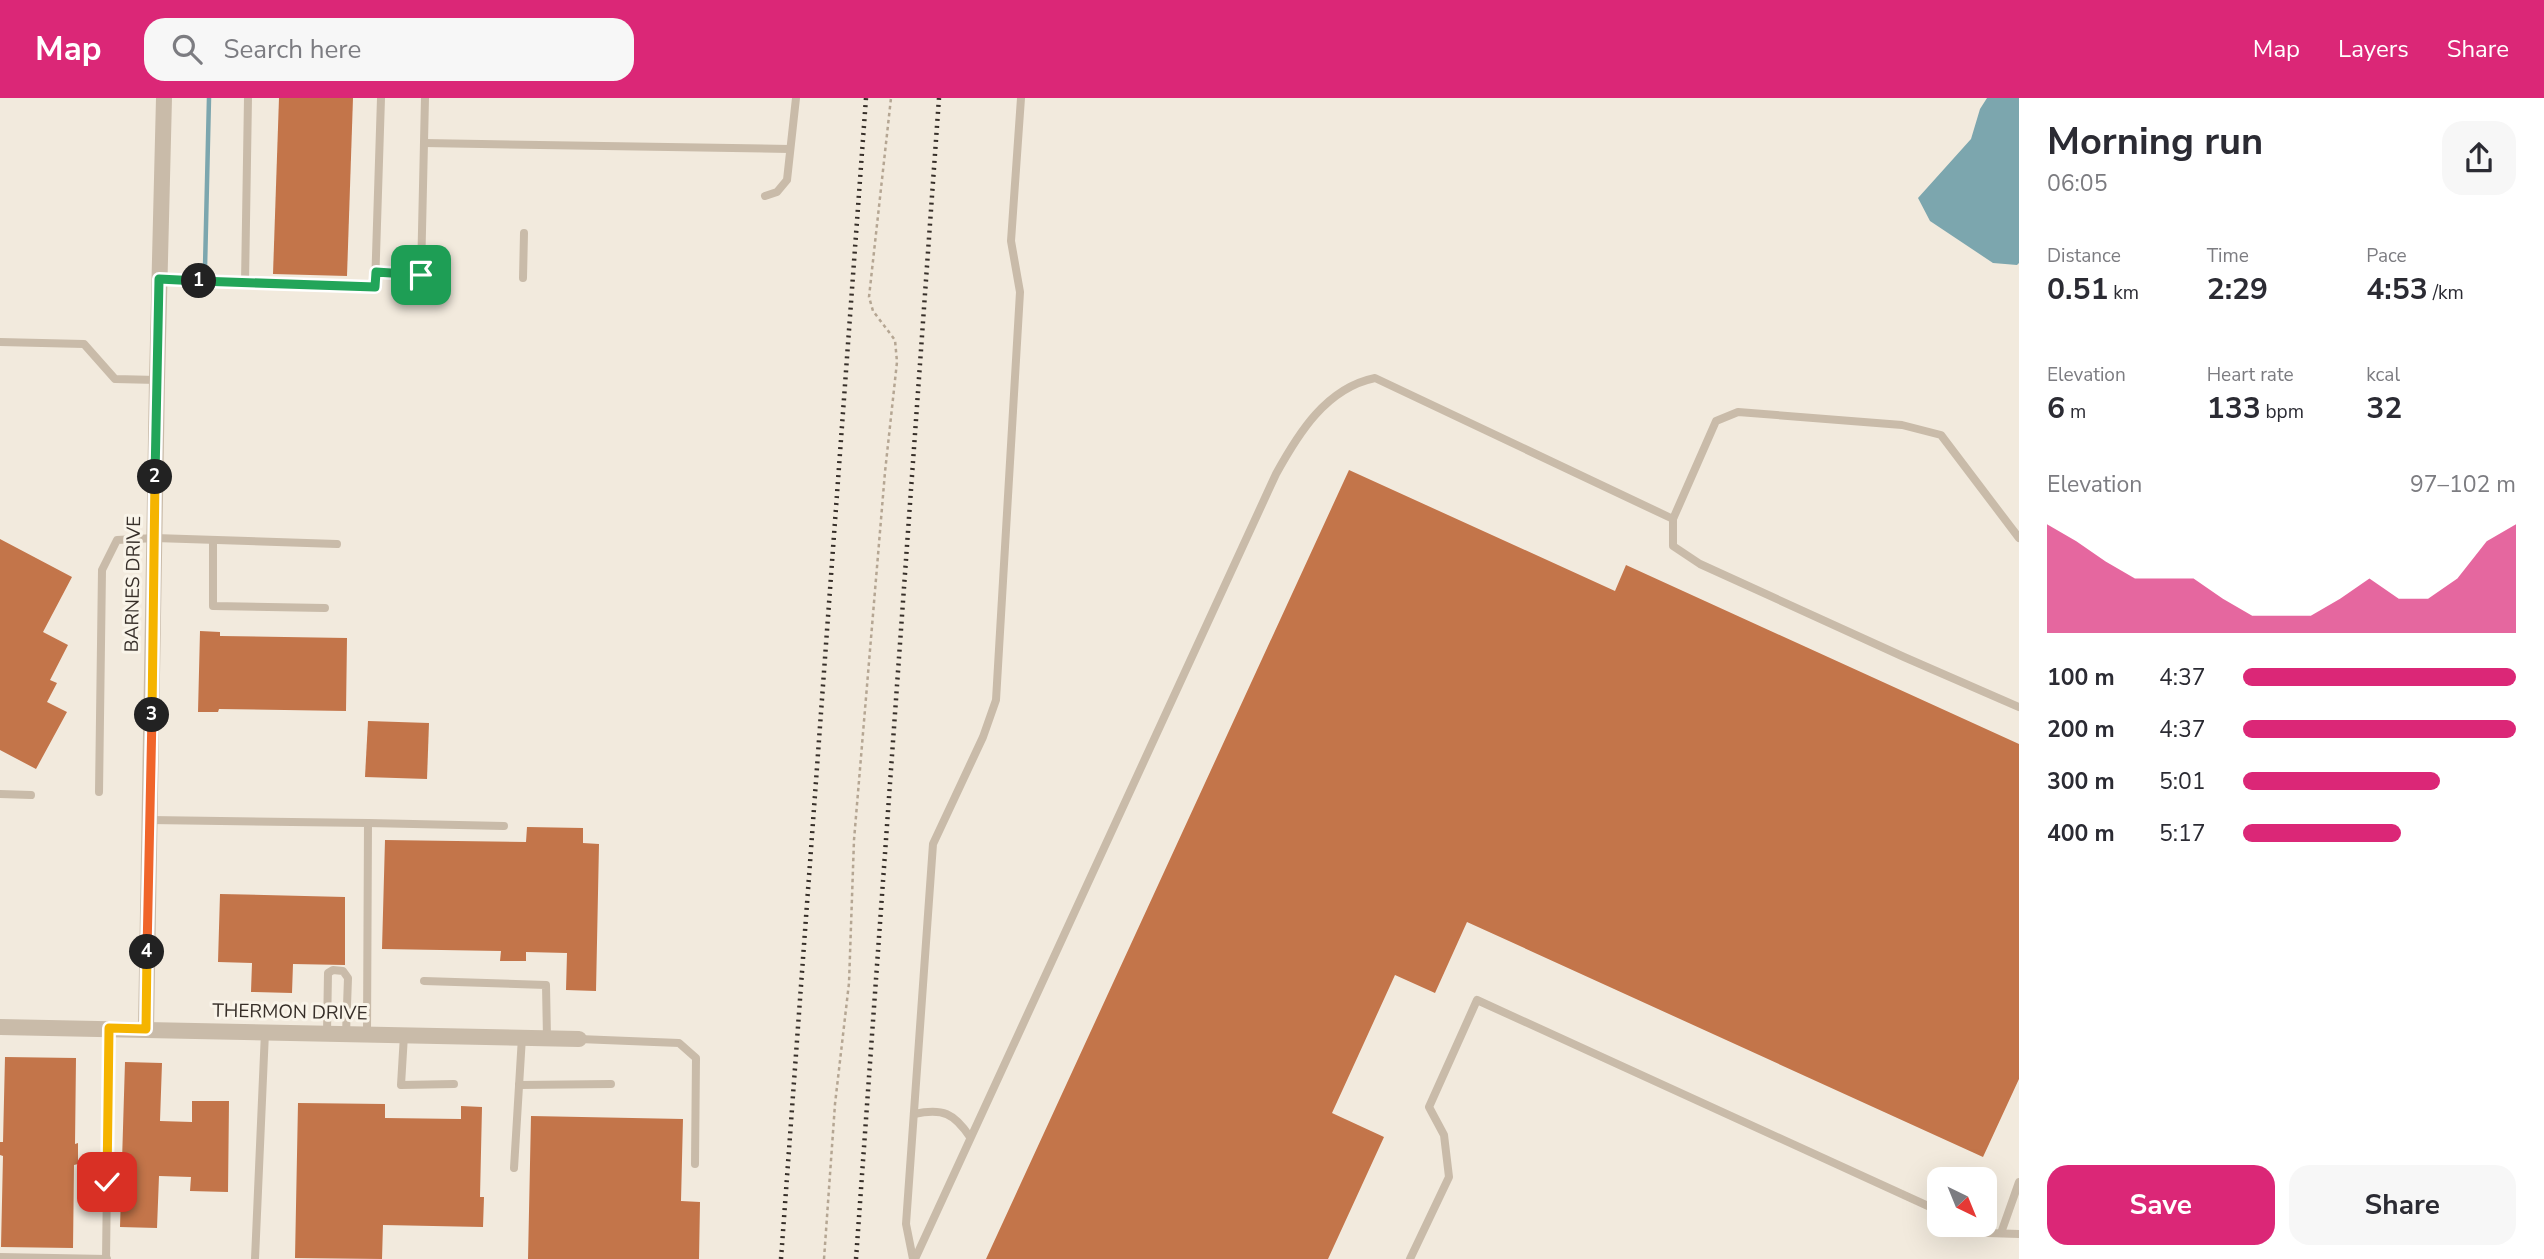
<!DOCTYPE html>
<html lang="en">
<head>
<meta charset="utf-8">
<style>
	body { margin:0; font-family:"Nunito Sans",sans-serif; background:#f7f7f7; color:#2b2b33; height:100vh; display:flex; flex-direction:column; font-size:26px; white-space:nowrap }
	* { box-sizing:border-box; margin:0 }
	p { font-size:23px; color:#7c7c81 }
	.icon { flex:none; width:38px; height:38px; fill:none; stroke:currentColor; stroke-width:2; stroke-linecap:round; stroke-linejoin:round }
	.map { position:relative; flex:1; overflow:hidden }
	.details { display:flex; flex-direction:column; background:#fff; width:525px }
	.details>* { flex:none }
	.needle { width:46px; rotate:137deg }
	.fabs { position:absolute; left:1927px; top:1069px; display:grid; gap:14px }
	.fabs a { display:grid; place-items:center; width:70px; height:70px; border-radius:14px; background:#fff; box-shadow:0 7px 28px #0002; font-size:35px }
	.pin { position:absolute; display:grid; place-items:center; width:60px; height:60px; color:#fff; margin:-30px; border-radius:14px; box-shadow:0 4px 10px #0006 }
	.km { position:absolute; width:35px; height:35px; margin:-18px; border-radius:50%; background:#222; color:#fff; font-size:19px; line-height:35px; text-align:center }
	.round { display:grid; place-items:center; flex:none; width:74px; height:74px; border-radius:21px; background:#f7f7f7 }
	.headline { display:flex; align-items:center; justify-content:space-between; height:119px; padding:0 28px }
	h1 { font-size:38px; font-weight:700; line-height:52px }
	.stats { display:grid; grid-template-columns:repeat(3,1fr); gap:10px; height:119px; padding:7px 28px }
	.stats div { display:grid; align-content:center }
	.stats b { font-size:30px; font-weight:700 }
	.stats small { font-size:19px; font-weight:400 }
	.stats p { font-size:19px }
	.chart { height:196px; padding:14px 28px }
	.chart p { display:flex; justify-content:space-between }
	.chart svg { width:100%; height:126px; margin-top:7px; fill:#db2777; opacity:.7 }
	.button { display:flex; gap:14px; margin-top:auto; padding:14px 28px }
	.button a { flex:1; height:80px; border-radius:21px; background:#db2777; color:#fff; font-size:28px; font-weight:700; line-height:80px; text-align:center }
	.button a+a { background:#f7f7f7; color:#2b2b33 }
	ul { padding:0 28px; list-style:none; font-size:23px }
	li { display:grid; grid-template-columns:112px 84px 1fr; align-items:center; height:52px }
	li i { height:18px; border-radius:9px; background:#db2777 }
	header { display:flex; align-items:center; gap:42px; box-sizing:border-box; height:98px; padding:0 35px; background:#db2777; color:#fff }
	header strong { font-size:33px }
	nav { display:flex; gap:38px; margin-inline-start:auto; font-size:24px }
	.search { width:490px; height:63px; background:#f7f7f7; display:flex; align-items:center; gap:18px; box-sizing:border-box; padding:0 24px; border-radius:21px; color:#7c7c81; font-size:26px }
	main { display:flex; flex:1; min-height:0 }
	.map>svg:first-child { display:block }
	.water { fill:#7ca6ae }
	.lines { fill:none; stroke-linecap:round; stroke-linejoin:round }
	.stream { stroke:#7ca6ae; stroke-width:4.5 }
	.building { fill:#c3754a }
	.path { stroke:#b5a693; stroke-width:2.5; stroke-dasharray:3.5 3.5; stroke-linecap:butt }
	.service { stroke:#c9bba9; stroke-width:8 }
	.minor { stroke:#c9bba9; stroke-width:16 }
	.rail { stroke:#372f29; stroke-width:4.5; stroke-dasharray:2 5; stroke-linecap:butt }
	.split-1-casing { stroke:#fff; stroke-width:14 }
	.split-2-casing { stroke:#fff; stroke-width:14 }
	.split-3-casing { stroke:#fff; stroke-width:14 }
	.split-4-casing { stroke:#fff; stroke-width:14 }
	.split-5-casing { stroke:#fff; stroke-width:14 }
	.split-1 { stroke:#22a559; stroke-width:9 }
	.split-2 { stroke:#22a559; stroke-width:9 }
	.split-3 { stroke:#f5b400; stroke-width:9 }
	.split-4 { stroke:#f0652b; stroke-width:9 }
	.split-5 { stroke:#f5b400; stroke-width:9 }
	.labels { text-anchor:middle; dominant-baseline:central; stroke-width:6; stroke-linejoin:round; paint-order:stroke }
	.street-label { font-size:19px; fill:#372f29; stroke:#f9f4e9 }
</style>
</head>
<body>
<header>
<strong>Map</strong>
<div class="search"><svg class="icon" aria-label="search" viewBox="0 0 24 24"><circle cx="10" cy="10" r="6"/><path d="M15 15l6 6"/></svg>Search here</div>
<nav><a>Map</a><a>Layers</a><a>Share</a></nav>
</header>
<main>
<div class="map">
<svg width="2019" height="1161" viewBox="0 0 2019 1161">
	<rect width="100%" height="100%" fill="#f2eadd"/>
	<path class="water" d="M1987,0h32v165l-2,2 -24,-2 -63,-42 -12,-23 53,-59 9,-30z"/>
	<g class="lines">
		<path class="stream" d="M205,170l4,-170"/>
	</g>
	<g class="building">
		<path d="M279,0h74l-6,178 -74,-2z"/>
		<path d="M1349,372l266,121 11,-26 393,179v335l-36,78 -516,-235 -32,71 -40,-18 -63,138 52,24 -56,122h-342z"/>
		<path d="M0,441l72,38 -29,55 25,13 -18,35 7,3 -10,19 20,10 -31,57 -36,-19z"/>
		<path d="M200,533l20,1v4l127,2 -1,73 -127,-2 -1,3h-20z"/>
		<path d="M368,623l61,2 -2,56 -62,-2z"/>
		<path d="M527,729l56,1v15l16,1 -3,147 -30,-1 1,-37 -41,-1v9h-26l1,-10 -119,-2 3,-109 141,2z"/>
		<path d="M220,796l125,3v68l-52,-1 -1,29 -41,-1 1,-29 -34,-1z"/>
		<path d="M5,959l71,1 -1,86 3,-1v21l-4,1 -1,83 -72,-1 2,-91 -3,-1v-13h3z"/>
		<path d="M125,964l37,1 -2,58 32,1v-21h37l-1,91 -38,-1 1,-14 -32,-1 -2,52 -37,-1z"/>
		<path d="M298,1005l87,1v14l76,1v-13l21,1 -2,90h4l-1,30 -100,-2 -1,34 -87,-1z"/>
		<path d="M531,1018l152,3 -2,82 19,1 -1,57h-171z"/>
	</g>
	<g class="lines">
		<path class="path" d="M824,1161l11,-155 14,-121 5,-143 31,-368 12,-110 -2,-22 -22,-29 -4,-14 22,-199"/>
		<g class="service">
			<path d="M248,0l-3,185 130,4 6,-189"/>
			<path d="M424,45l366,6"/>
			<path d="M765,98l12,-4 10,-12 9,-82"/>
			<path d="M376,174l45,3 4,-177"/>
			<path d="M523,180l1,-45"/>
			<path d="M159,181l86,4"/>
			<path d="M0,244l84,2 31,35 42,1"/>
			<path d="M2019,440l-78,-103 -39,-10 -164,-13 -22,9 -43,98v27l27,18 204,93 115,50"/>
			<path d="M213,442v66l112,2"/>
			<path d="M99,694l3,-222 15,-30 38,-2 182,6"/>
			<path d="M0,696l31,1"/>
			<path d="M150,722l218,3 -1,211"/>
			<path d="M368,725l136,3"/>
			<path d="M424,883l122,4 1,53"/>
			<path d="M327,935l1,-60 5,-3 10,1 5,7 -2,56"/>
			<path d="M404,937l-3,50 53,-1"/>
			<path d="M579,941l100,4 17,15 -1,106"/>
			<path d="M519,987l92,-1"/>
			<path d="M914,1016c29,-6 40,-1 56,23"/>
			<path d="M514,1070l8,-131"/>
			<path d="M1970,1127l17,8 32,1"/>
			<path d="M2001,1135l18,-51"/>
			<path d="M0,1159l107,2"/>
			<path d="M106,1161l3,-231"/>
			<path d="M255,1161l10,-227"/>
			<path d="M913,1161l-7,-35 27,-380 50,-107 13,-37 24,-408 -9,-51 10,-143"/>
			<path d="M915,1161l361,-785c22,-40 50,-86 99,-96l298,141"/>
			<path d="M1410,1161l39,-82 -5,-42 -15,-28 48,-107 462,211"/>
		</g>
		<g class="minor">
			<path d="M0,929l579,12"/>
			<path d="M146,931l11,-649 7,-282"/>
		</g>
		<g class="rail">
			<path d="M781,1161l85,-1161"/>
			<path d="M856,1161l83,-1161"/>
		</g>
	</g>
	<g class="lines">
		<g class="split-1-casing">
			<path id="split-1" d="M199,183l176,6 1,-15 45,3"/>
		</g>
		<g class="split-2-casing">
			<path id="split-2" d="M155,379l4,-198 40,2"/>
		</g>
		<g class="split-3-casing">
			<path id="split-3" d="M152,617l3,-238"/>
		</g>
		<g class="split-4-casing">
			<path id="split-4" d="M147,854l5,-237"/>
		</g>
		<g class="split-5-casing">
			<path id="split-5" d="M107,1084l2,-154 37,1 1,-77"/>
		</g>
		<use href="#split-1" class="split-1"/>
		<use href="#split-2" class="split-2"/>
		<use href="#split-3" class="split-3"/>
		<use href="#split-4" class="split-4"/>
		<use href="#split-5" class="split-5"/>
	</g>
	<g class="labels">
		<g class="street-label">
			<text transform="translate(133 486) rotate(-89)">BARNES DRIVE</text>
			<text transform="translate(290 914) rotate(1)">THERMON DRIVE</text>
		</g>
	</g>
</svg>
<div class="fabs">
<a><svg class="needle" viewBox="-14 -14 28 28"><path d="M0-13l5 13h-10z" fill="#e53935"/><path d="M0 13l5-13h-10z" fill="#7c7c81"/></svg></a>
</div>
<div class="pin" style="left:421px;top:177px;background:#1e9e55"><svg class="icon" aria-label="arrive" viewBox="0 0 24 24"><path d="M6 21V4h12l-3 4 3 4H6"/></svg></div>
<div class="pin" style="left:107px;top:1084px;background:#d93025"><svg class="icon" aria-label="check" viewBox="0 0 24 24"><path d="M5 12l5 5 9-10"/></svg></div>
<b class="km" style="left:199px;top:183px">1</b>
<b class="km" style="left:155px;top:379px">2</b>
<b class="km" style="left:152px;top:617px">3</b>
<b class="km" style="left:147px;top:854px">4</b>
</div>
<section class="details">
<div class="headline"><div><h1>Morning run</h1><p>06:05</p></div><a class="round"><svg class="icon" aria-label="share" viewBox="0 0 24 24"><path d="M12 15V3M7 8l5-5 5 5M5 13v7h14v-7"/></svg></a></div>
<div class="stats">
<div><p>Distance</p><b>0.51<small> km</small></b></div>
<div><p>Time</p><b>2:29</b></div>
<div><p>Pace</p><b>4:53<small> /km</small></b></div>
</div>
<div class="stats">
<div><p>Elevation</p><b>6<small> m</small></b></div>
<div><p>Heart rate</p><b>133<small> bpm</small></b></div>
<div><p>kcal</p><b>32</b></div>
</div>
<div class="chart"><p><span>Elevation</span>97–102 m</p>
<svg viewBox="0 0 160 44" preserveAspectRatio="none"><path d="M0 44V6L10 12L20 19L30 25L40 25L50 25L60 32L70 38L80 38L90 38L100 32L110 25L120 32L130 32L140 25L150 12L160 6V44z"/></svg>
</div>
<ul>
<li><b>100 m</b>4:37<i style="width:100%"></i></li>
<li><b>200 m</b>4:37<i style="width:100%"></i></li>
<li><b>300 m</b>5:01<i style="width:72%"></i></li>
<li><b>400 m</b>5:17<i style="width:58%"></i></li>
</ul>
<div class="button"><a>Save</a><a>Share</a></div>
</section>
</main>
</body>
</html>
